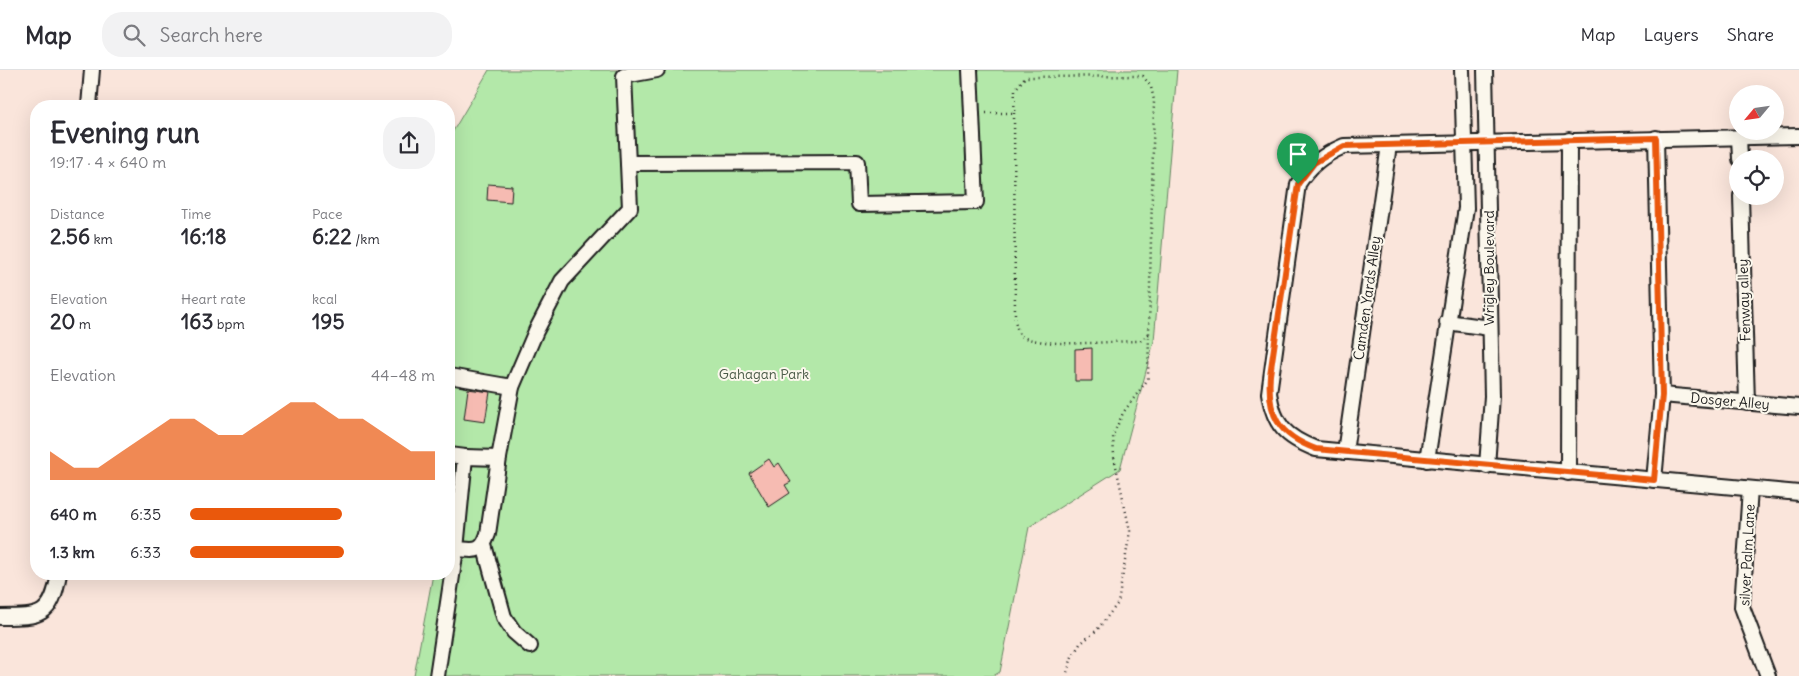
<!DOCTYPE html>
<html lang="en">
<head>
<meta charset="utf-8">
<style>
	body { margin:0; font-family:Delius,sans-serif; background:#f2f2f3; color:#2b2b33; height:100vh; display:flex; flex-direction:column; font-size:19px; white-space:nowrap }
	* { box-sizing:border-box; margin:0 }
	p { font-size:16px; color:#7c7c81 }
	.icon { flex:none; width:28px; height:28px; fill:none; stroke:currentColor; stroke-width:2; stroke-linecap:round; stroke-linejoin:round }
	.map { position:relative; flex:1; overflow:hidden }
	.panel { position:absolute; left:30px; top:30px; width:425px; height:480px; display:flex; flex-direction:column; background:#fff; border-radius:20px; box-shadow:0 5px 20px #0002 }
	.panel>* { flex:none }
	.needle { width:32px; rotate:241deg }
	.fabs { position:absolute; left:1729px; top:15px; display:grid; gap:10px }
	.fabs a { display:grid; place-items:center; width:55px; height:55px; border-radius:50%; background:#fff; box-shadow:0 5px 20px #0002; font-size:25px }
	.pin { position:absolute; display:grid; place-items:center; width:42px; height:42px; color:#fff; margin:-51px -21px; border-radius:50% 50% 50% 0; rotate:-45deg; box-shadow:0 0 5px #0007 }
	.pin .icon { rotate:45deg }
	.round { display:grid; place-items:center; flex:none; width:52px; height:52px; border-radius:20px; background:#f2f2f3 }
	.overview { display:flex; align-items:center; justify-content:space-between; height:85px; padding:0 20px }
	h1 { font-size:28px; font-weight:700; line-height:38px }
	.figures { display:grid; grid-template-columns:repeat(3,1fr); gap:8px; height:85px; padding:5px 20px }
	.figures div { display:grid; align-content:center }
	.figures b { font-size:21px; font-weight:700 }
	.figures small { font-size:14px; font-weight:400 }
	.figures p { font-size:14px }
	.chart { height:140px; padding:10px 20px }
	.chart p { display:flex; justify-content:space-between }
	.chart svg { width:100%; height:90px; margin-top:5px; fill:#ea580c; opacity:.7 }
	ul { padding:0 20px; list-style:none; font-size:16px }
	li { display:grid; grid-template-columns:80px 60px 1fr; align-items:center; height:38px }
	li i { height:12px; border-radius:6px; background:#ea580c }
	header { display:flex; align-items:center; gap:30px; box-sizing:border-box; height:70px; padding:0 25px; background:#fff; border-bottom:1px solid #e1e1e2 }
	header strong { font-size:24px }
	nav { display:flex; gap:28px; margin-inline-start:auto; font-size:18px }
	.search { width:350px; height:45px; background:#f2f2f3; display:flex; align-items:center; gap:12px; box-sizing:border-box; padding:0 18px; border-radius:20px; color:#7c7c81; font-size:19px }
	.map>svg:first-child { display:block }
	.green { fill:#b3e8a9; stroke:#688262 }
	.building { fill:#f6bbb2; stroke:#1c1c1c }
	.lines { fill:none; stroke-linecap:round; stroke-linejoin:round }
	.minor-casing { stroke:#1c1c1c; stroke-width:18 }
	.path { stroke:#1c1c1c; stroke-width:2.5; stroke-dasharray:1 4; stroke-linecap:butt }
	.minor { stroke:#fbf7ec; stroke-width:14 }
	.route-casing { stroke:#fff; stroke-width:10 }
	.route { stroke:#ea580c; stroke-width:6 }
	.labels { text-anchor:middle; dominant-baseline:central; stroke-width:4; stroke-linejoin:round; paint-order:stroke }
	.street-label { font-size:14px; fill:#1c1c1c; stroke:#fbf7ec }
	.park-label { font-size:14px; fill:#495946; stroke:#fbf7ec }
</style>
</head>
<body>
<header>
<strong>Map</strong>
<div class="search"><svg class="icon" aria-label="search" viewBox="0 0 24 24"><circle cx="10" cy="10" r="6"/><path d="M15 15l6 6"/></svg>Search here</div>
<nav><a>Map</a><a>Layers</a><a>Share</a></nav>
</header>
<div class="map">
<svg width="1799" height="606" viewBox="0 0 1799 606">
	<rect width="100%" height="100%" fill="#fae5db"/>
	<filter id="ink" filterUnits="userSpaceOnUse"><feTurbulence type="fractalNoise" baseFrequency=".02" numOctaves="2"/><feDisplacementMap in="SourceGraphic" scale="10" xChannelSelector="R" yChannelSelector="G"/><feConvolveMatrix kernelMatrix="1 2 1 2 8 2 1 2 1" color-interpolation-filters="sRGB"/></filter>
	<g filter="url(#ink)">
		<path class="green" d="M489,0h688l-23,271 -34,128 -91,58 -29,145 -7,4h-579l19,-102h16v-86l5,-30 -5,-1v-319z"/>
		<g class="building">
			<path d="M488,114l24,2 -1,16 -24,-2z"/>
			<path d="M1092,278v33h-17v-32z"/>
			<path d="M468,319l22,3 -5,30 -21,-3z"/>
			<path d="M769,389l5,8 5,-4 12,19 -6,3 5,8 -21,14 -20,-34z"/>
		</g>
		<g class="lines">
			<g class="minor-casing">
				<g id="minor">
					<path d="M1485,0l7,326 -5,70"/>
					<path d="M89,36l3,-36"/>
					<path d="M1799,66l-455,10c-21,9 -34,19 -46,38l-29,209c5,32 16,44 47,56l483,44"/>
					<path d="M1739,67l1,22"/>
					<path d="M628,93l229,-1 2,42 117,-2 -6,-132"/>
					<path d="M1741,126l6,207"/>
					<path d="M1447,252l43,6"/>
					<path d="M449,306l63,11"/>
					<path d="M1662,325l137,12"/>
					<path d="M1345,382l44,-307"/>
					<path d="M449,385l16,2"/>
					<path d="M1427,390l39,-252 -4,-138"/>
					<path d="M1568,403l1,-333"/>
					<path d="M1654,410l8,-85 -6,-257"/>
					<path d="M1750,419l-8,118 26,69"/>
					<path d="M484,475l20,72 10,15 16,14"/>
					<path d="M456,479c19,1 25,5 32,-15l11,-76"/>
					<path d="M0,547c41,0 51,0 59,-43"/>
					<path d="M437,606l19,-127 9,-92 34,1 13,-71 24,-56 26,-50 68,-73 -6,-132 33,-6"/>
				</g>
			</g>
			<g class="path">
				<path d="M986,43h28l1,-23 10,-13 118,-1 8,11 3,13 -6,279 -25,34 -10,22 1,22 16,74 -12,72 -21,27 -17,14 -8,13 -6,19"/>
				<path d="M1014,43l1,208 4,14c23,14 92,6 121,6l9,-7"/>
			</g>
			<use href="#minor" class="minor"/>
		</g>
	</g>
	<g class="lines" filter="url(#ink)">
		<g class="route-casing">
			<path id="route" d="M1656,68l6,257 -8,85 -338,-31c-38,-14 -49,-34 -46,-74l28,-191 16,-21 30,-17z"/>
		</g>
		<use href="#route" class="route"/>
	</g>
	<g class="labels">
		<g class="street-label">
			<text transform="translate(1489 198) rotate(-90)">Wrigley Boulevard</text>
			<text transform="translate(1367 228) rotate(-82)">Camden Yards Alley</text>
			<text transform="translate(1744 230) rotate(-92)">Fenway alley</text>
			<text transform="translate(1730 331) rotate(5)">Dosger Alley</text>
			<text transform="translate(1747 485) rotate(-87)">silver Palm Lane</text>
		</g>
		<g class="park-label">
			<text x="764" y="304">Gahagan Park</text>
		</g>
	</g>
</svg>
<div class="fabs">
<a><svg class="needle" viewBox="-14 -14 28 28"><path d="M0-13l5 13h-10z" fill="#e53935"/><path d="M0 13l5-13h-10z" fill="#7c7c81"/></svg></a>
<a><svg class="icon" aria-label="locate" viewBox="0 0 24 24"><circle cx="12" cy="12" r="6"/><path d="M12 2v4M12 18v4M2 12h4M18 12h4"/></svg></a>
</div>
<div class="pin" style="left:1298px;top:114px;background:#1e9e55"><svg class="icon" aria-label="arrive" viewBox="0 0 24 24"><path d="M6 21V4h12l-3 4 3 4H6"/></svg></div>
<section class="panel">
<div class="overview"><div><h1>Evening run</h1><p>19:17 · 4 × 640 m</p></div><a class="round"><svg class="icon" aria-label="share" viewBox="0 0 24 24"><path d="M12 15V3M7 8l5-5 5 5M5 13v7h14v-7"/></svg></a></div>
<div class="figures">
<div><p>Distance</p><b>2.56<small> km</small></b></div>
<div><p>Time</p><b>16:18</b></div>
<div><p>Pace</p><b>6:22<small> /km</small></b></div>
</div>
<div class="figures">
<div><p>Elevation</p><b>20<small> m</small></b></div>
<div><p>Heart rate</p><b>163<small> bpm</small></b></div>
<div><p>kcal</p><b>195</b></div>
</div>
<div class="chart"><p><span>Elevation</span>44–48 m</p>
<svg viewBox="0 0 160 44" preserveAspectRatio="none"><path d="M0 44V30L10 38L20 38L30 30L40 22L50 14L60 14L70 22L80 22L90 14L100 6L110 6L120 14L130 14L140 22L150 30L160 30V44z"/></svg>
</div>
<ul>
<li><b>640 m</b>6:35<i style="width:62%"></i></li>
<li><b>1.3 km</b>6:33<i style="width:63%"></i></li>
</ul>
</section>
</div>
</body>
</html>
